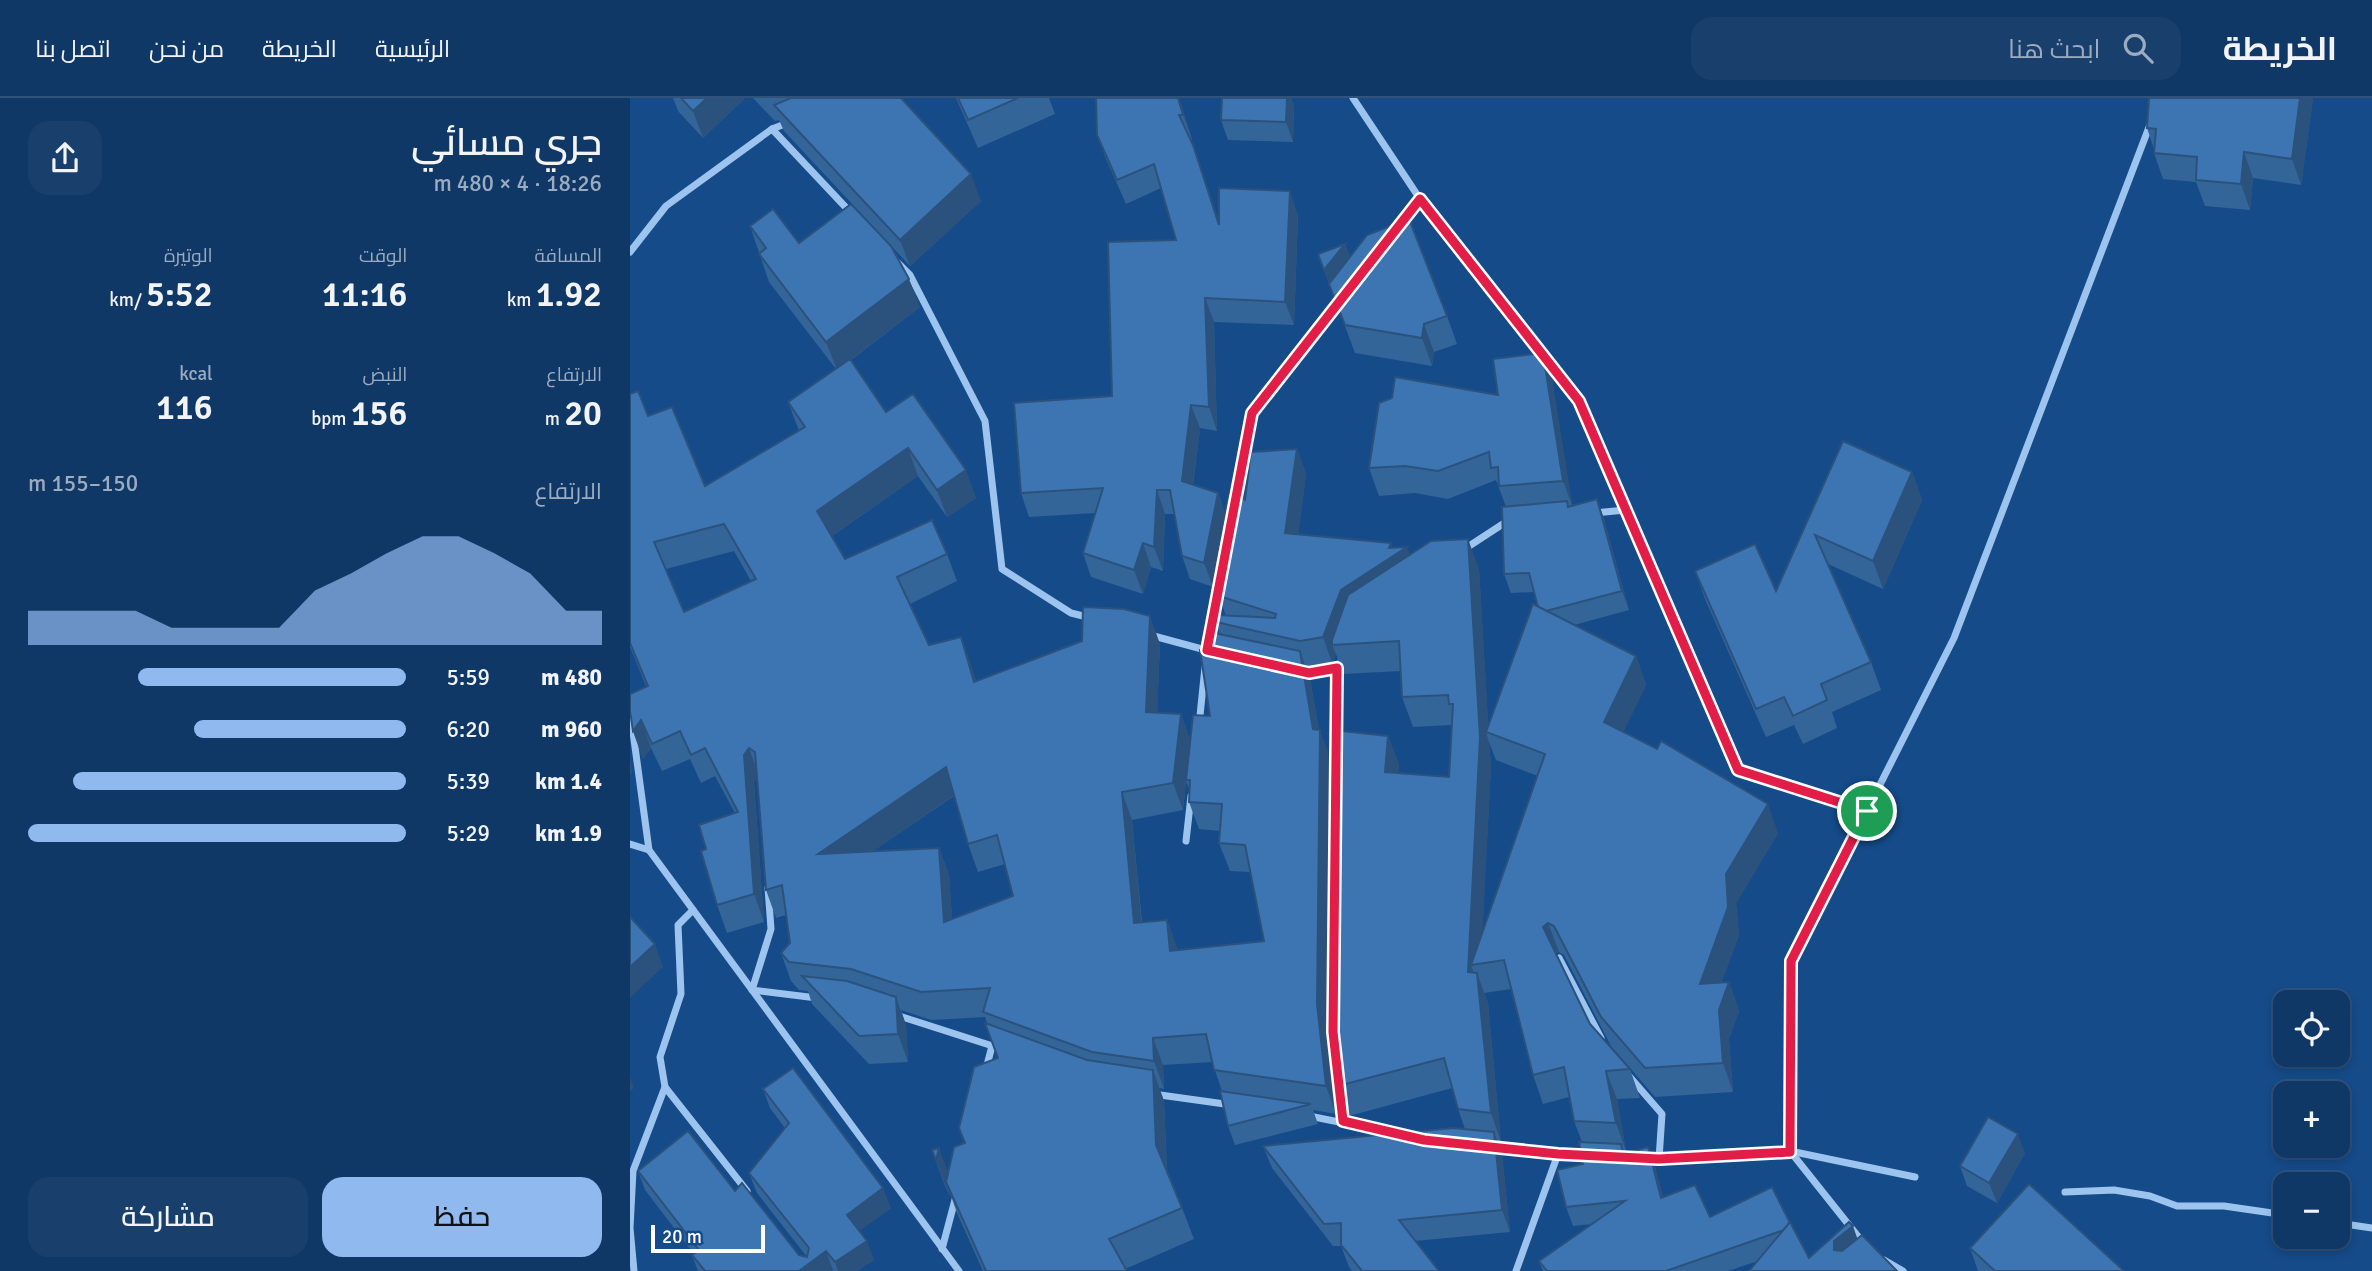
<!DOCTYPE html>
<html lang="ar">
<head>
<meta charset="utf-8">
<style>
	body { margin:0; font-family:Signika,Cairo,sans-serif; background:#193f6d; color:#f1f3f6; direction:rtl; height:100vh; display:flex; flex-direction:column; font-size:26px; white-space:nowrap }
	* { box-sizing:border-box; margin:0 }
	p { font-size:23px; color:#9cacc0 }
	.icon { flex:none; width:38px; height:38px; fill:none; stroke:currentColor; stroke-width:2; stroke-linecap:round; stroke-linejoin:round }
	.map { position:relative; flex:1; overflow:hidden; direction:ltr }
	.drawer { display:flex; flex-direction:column; background:#103867; width:630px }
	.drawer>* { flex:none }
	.controls { position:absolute; left:1643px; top:892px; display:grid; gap:14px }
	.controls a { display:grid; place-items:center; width:77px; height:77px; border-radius:14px; background:#103867; box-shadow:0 4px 10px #0003,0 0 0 2px #30527b; font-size:35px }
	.scale { position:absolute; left:21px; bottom:18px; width:114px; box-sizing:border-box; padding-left:7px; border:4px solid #fff; border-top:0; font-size:19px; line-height:24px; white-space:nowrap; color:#fff; -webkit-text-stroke:5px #154b89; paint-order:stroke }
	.pin { position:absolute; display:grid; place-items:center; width:60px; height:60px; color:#fff; margin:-30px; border:4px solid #fff; border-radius:50%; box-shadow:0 2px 7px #0007 }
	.round { display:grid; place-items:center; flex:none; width:74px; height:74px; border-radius:21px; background:#193f6d }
	.summary { display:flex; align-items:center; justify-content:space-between; height:119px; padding:0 28px }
	h1 { font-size:38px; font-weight:600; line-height:52px }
	.stats { display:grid; grid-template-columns:repeat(3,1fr); gap:10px; height:119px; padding:7px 28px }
	.stats div { display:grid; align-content:center }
	.stats b { font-size:35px; font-weight:600 }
	.stats small { font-size:19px; font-weight:400 }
	.stats p { font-size:19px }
	.chart { height:196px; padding:14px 28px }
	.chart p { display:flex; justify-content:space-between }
	.chart svg { width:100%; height:126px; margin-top:7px; fill:#90b9f0; opacity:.7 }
	.action { display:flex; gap:14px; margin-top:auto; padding:14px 28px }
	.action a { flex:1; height:80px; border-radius:21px; background:#90b9f0; color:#111; font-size:28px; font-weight:600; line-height:80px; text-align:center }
	.action a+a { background:#193f6d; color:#f1f3f6 }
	ul { padding:0 28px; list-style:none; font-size:23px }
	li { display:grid; grid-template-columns:112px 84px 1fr; align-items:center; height:52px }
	li i { height:18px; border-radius:9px; background:#90b9f0 }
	header { display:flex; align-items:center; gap:42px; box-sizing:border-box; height:98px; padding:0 35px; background:#103867; border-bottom:2px solid #30527b }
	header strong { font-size:33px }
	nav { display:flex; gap:38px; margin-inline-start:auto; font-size:24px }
	.search { width:490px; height:63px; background:#193f6d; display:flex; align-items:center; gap:18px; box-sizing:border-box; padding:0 24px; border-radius:21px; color:#9cacc0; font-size:26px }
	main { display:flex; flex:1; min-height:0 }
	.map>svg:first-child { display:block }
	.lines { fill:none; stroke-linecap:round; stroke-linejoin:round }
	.street { stroke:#9cc4ef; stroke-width:7 }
	.wall { fill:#346599; fill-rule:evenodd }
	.shaded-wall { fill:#2b527d }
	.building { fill:#3d75b2; stroke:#2b527d; stroke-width:2; fill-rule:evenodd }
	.route-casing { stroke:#fff; stroke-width:14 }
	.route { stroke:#e11d48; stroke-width:9 }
</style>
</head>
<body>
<header>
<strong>الخريطة</strong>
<div class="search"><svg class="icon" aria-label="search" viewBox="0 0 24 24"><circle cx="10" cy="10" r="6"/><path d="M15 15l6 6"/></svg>ابحث هنا</div>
<nav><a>الرئيسية</a><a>الخريطة</a><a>من نحن</a><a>اتصل بنا</a></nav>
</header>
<main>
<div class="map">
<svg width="1742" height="1173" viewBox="0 0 1742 1173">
	<rect width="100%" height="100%" fill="#154b89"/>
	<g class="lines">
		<g class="street">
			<path d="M723,0l67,101 159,202 159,369 129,41"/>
			<path d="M142,31l80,85"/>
			<path d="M768,129l22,-28"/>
			<path d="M0,154l36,-46 106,-77 18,-7"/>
			<path d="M266,163l14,14 75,146 17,148 69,44 20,5"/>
			<path d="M605,406l17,-91 89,-113"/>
			<path d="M964,415l32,-3"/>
			<path d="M833,452l46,-30"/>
			<path d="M520,537l63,17"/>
			<path d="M577,554l14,-74"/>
			<path d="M670,573l9,2 28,-5"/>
			<path d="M0,612l19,140 310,421"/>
			<path d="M569,627l6,-58"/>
			<path d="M706,642l2,-76"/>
			<path d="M556,743l5,-45"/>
			<path d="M0,746l19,6"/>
			<path d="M138,790l3,41 -19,61 65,8"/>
			<path d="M63,812l-15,15 3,69 -21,63 5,30 82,104"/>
			<path d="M929,860l42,80"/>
			<path d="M266,917l106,34"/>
			<path d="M356,971l6,-23"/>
			<path d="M999,978l33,38 -3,45"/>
			<path d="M709,986l4,37"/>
			<path d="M523,996l79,11"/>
			<path d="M679,1018l95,19"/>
			<path d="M862,1049l96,9"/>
			<path d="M1015,1061l145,-8 125,26"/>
			<path d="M1435,1094l49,-2 36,6 27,10h47l62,9"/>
			<path d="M1708,1125l34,5"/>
			<path d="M1234,1146l-74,-93 1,-190 163,-323 197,-516"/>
			<path d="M312,1151l14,-53"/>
			<path d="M1254,1162l19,11"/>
			<path d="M4,1173l-4,-43 3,-57 32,-84"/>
			<path d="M886,1173l42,-117"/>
		</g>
	</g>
	<g class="wall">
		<path d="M43,0h72l-42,40 -25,-27z"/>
		<path d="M123,0h148l80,103 -71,65 -126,-135 -5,-11 -4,1z"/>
		<path d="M326,0h93l6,16 -77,34z"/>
		<path d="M549,0l13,41h-2l11,29 18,54 79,-7 -4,110 -80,-3 3,109 -17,-3 -7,57 25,8 7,20 20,-13 52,-51 9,25 -8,61 94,12 18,8 69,14 9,156 50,-118 -4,-15 -23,1 -7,-19 2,-67 -10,-27 -48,19 -33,-6 -36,3 -10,-28 129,-73 54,-15 20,126 25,-7 7,20 25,91 -55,15 62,31 10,29 -23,47 155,101 -42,70 3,32 -18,48 8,-1 10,29 -10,28 4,53 -78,5 -44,-51 -47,-91 -5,-3 -3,2 34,70 40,45 10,29 -23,1 9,52h-2l1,2 23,-6 7,20 8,30 47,20 62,-30 37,71 48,-20 40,33 -139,-10 -30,10h-185l-4,-10 53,-37 -19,2 -7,-19 17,-43 -1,-22 -8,-21 -5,-24 -26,7 -10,-29 -22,-86 -27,4 4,10 13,139h-3l4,12 8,78 -95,9 24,30h-87l-3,-4 -8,-21h-8l-61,-78 -9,-22 202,-17 -7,-20 -6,-21 -103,28 -11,-30 50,-350 11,29 -1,8 51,4 3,-52 -39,2 -11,-30 -1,-26 -58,3 -7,-20 -4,9 -23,4 -4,-1 5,13 9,51 11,28 -3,274 9,82 -23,-4 5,14 -83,21 -7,-19 -6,-35 -10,-29 -49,3 1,24 -5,-1 5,13 3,71 15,36 12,31 -69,30 2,2h-144l-26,-58 -7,-20 -1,2 -4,-9 -13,-36 16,22 16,-29 34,-85 -13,-41 -54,3 -30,-10 5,15 2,37 -39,2 -57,-60 -4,-13 -9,-1 -8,-9 -10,-28 9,-10 -4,-28 -10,3 -10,-28 -9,-112 -3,4 10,140 -37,11 -10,-28 -11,-56 29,-36 -20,-37 -14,7 -11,-24 -28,12 -11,-23 -8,11 -10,-28 13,-45 -16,-39v-253l75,92 94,-55 -11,-29 48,-33 -67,-87 -19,-56 49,17 121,64 -69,53 35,52 90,86 -29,19 -29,-41 -86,60 13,23 102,-5 10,27 -47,23 19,41 32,-8 15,44 184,-37 -3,69 24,1 9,26 20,-24 3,-68 7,-14 -4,-12 10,-6 -7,-20 1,-18 -4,-10 -3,19 -23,-8 -8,-23 -8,-42h-9l-2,57 -12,-4 -8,27 -52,-17 -8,-24 12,-40 -66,4 -8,-24 91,-97 64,-156 -15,-52 -35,16 -20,-45 -9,-24zM104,453l17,30 -67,31 -18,-43zM859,644l7,18 42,16 -56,156 9,-166zM556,684l4,9 -1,11 10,27 21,2 -1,12 11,28 20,1 14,69 -86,10 -11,-31 -25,2 -10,-102 51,-10zM324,698l14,48 10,28 27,-8 8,32 -61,23 -3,-44 -10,-27 -66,3z"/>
		<path d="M592,0h69l3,7 -1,37 -65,-2 -7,-20z"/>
		<path d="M1683,0l-12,87 -48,-7 -3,32 -45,-4 -9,-24 -33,-3 -9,-26v-4l-7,-21z"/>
		<path d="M715,146l5,13 97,59 10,28 -23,8 -2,14 -77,-13 -37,-99z"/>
		<path d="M1213,343l69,31 10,28 -39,89 -55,-25 43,98 10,28 -49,22 5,16 -34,16 -9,-19 -28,12 -61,-138 -10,-28 81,20z"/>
		<path d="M133,991l128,119 -32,23 15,29 -17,11h-159l-6,-16 2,-1 -49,-64 -7,-19 97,20 64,64 8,2 -50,-64 -8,-20 36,-45 -15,-20z"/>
		<path d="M1395,1055l-28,50 -30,-17 -7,-20z"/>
		<path d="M1340,1150l154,23h-146z"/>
	</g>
	<g class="shaded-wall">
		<path d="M77,0h38l-42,40 -10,-27z"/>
		<path d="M548,0h1l13,41 -9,-24z"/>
		<path d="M657,0h4l3,7 -1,37 -7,-20z"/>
		<path d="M1670,0h13l-12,87 -9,-26z"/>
		<path d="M563,47l8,23 26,81 -8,-24z"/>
		<path d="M1614,54l9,26 -3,32 -9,-26z"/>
		<path d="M341,76l10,27 -71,65 -10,-26z"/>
		<path d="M660,93l8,24 -4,110 -9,-23z"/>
		<path d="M715,146l10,28 -21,26 -10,-28z"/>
		<path d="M279,181l11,28 -83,63 -11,-28z"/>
		<path d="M575,200l9,24 3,109 -8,-24z"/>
		<path d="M794,226l10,28 -2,14 -10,-28z"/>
		<path d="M913,255l9,27 21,128 -10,-27z"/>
		<path d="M561,307l9,23 -10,77 -8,-24z"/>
		<path d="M278,350l10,28 -91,63 -10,-28z"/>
		<path d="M667,351l9,25 -11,85 -10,-26z"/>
		<path d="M336,372l10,28 -29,19 -10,-27z"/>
		<path d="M1282,374l10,28 -39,89 -10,-28z"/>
		<path d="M527,392l8,24 -2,57 -9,-24z"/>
		<path d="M588,395l8,23 -11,49 1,3 -3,19 -9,-24z"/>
		<path d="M967,401l7,20 25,91 -7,-19z"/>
		<path d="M838,441l11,30 10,164 -3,-1 3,10 2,24 -10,198 -10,1 7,22 -1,-14 11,30 13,139 -10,-29 -23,-141z"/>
		<path d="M513,445l8,24 -8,27 -9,-24z"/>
		<path d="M761,445l4,12 12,-8 10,25 -85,73 4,9 -4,9 -9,-26 18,-47 48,-42z"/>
		<path d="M520,518l10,28 -4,96 -10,-28z"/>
		<path d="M331,539l10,27 13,46 -10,-28z"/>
		<path d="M670,553l10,28 10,57v-6l10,28 -3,274 9,82 -10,-28 -9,-82 -4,-275z"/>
		<path d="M1006,558l10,29 -32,66 -10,-29z"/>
		<path d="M551,616l10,28 -8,68 -10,-27z"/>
		<path d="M11,622l10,28 -8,11 -10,-28z"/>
		<path d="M758,638l11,29 -4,36 -10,-29z"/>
		<path d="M119,650l10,28 -5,6 10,140 -10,-28 -10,-139z"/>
		<path d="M0,658l2,17 -2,3z"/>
		<path d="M316,669l10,27 -128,88 -10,-28z"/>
		<path d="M492,694l10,28 12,130 -10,-27z"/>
		<path d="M1138,706l10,29 -42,70 3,32 -29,78 -10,-29 26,-110z"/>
		<path d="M309,750l10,27 5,74 -10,-27z"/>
		<path d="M537,822l10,28 3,31 -10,-28z"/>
		<path d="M918,825l11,29 -5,3 -11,-28z"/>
		<path d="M25,846l8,23 -33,31v-31z"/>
		<path d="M1099,884l10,29 -10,28 4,53 -10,-29 -4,-53z"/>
		<path d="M266,899l10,28 2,37 -10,-28z"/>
		<path d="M523,940l10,27 1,24 -10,-28z"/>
		<path d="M523,972l11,31 3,76 -11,-32z"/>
		<path d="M976,973l11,28 9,52 -10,-28z"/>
		<path d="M0,979l4,11 -4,3z"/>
		<path d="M864,1034l8,22 8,78 -8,-22z"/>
		<path d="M1388,1036l7,19 -28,50 -8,-20z"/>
		<path d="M1018,1049l7,20 13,50 -7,-19z"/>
		<path d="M309,1050l13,35 -6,-1 4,11 -1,2 -13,-35z"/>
		<path d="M253,1090l8,20 -37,27 -7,-20z"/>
		<path d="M1223,1128l9,26 -28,-2v-9z"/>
		<path d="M237,1143l7,19 -17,11h-19l-3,-9z"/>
		<path d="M196,1153l7,19 -1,1h-33z"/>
	</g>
	<g class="building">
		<path d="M51,0h26l-14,13z"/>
		<path d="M161,0h110l70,76 -71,66 -126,-135z"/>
		<path d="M328,0h60l-50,22z"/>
		<path d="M466,0h82l5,17h-4l14,30 26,80v-37l71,3 -5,111 -80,-4 4,109 -18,-2 -9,76 36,12 -14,70 -22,-7 -12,-66h-13l-3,57 -11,-4 -9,27 -51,-17 20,-65 -82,5 -7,-90 98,-7 -4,-154 68,-2 -22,-76 -37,16 -20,-45z"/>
		<path d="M592,0h65l-1,24 -65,-2z"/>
		<path d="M1519,0h151l-8,61 -48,-7 -3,32 -45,-4 1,-23 -43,-4 2,-24 -9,-1z"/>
		<path d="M221,106l40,42 18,33 -83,63 -67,-88 7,-6 -16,-22 23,-17 26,34z"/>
		<path d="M779,121l38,97 -23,8 -2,14 -77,-13 -16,-41 38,-49z"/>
		<path d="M715,146l-21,26 -6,-16z"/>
		<path d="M913,255l20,128 -64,5 -1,-19 -7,1 -2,-16 -51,19 -33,-5 -36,2 10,-65 13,-5 3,-21 103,18 -5,-36z"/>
		<path d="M220,261l36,53 27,-18 53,76 -29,20 -29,-42 -91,63 28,48 87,-39 15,34 -50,23 32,68 32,-8 13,45 108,-41 1,-34 41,2 26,7 -4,96 35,2 -8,69 -51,9 12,131 33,-3 3,31 94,-10 -19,-96 -26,-2 3,-39 -33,-2 1,-22h-4l7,-65 17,1 -10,-66 13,-2 1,-15 86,18 13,78 7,1 -3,274 9,82 -112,-16 -8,-36 -53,4 1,23 -62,-9 -109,-40 7,-24 -69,4 -70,-23 -62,-7 -8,-9 9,-10 -8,-58 -16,5 -11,-138 -6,-4 -5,7 10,139 -37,11 -16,-54 5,-2 -7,-24 39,-13 -33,-64 -14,7 -11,-24 -28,13 -11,-24 -8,11 -3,-20v-17l18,-8 -18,-43v-249l8,-3 10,25 24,-9 33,79 100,-59 -17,-25zM94,426l32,55 -72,33 -30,-70zM316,669l22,77 29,-9 16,61 -69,26 -5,-74 -121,6z"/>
		<path d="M1213,343l69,31 -39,89 -58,-26 56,127 -50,22 6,16 -34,16 -9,-19 -28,12 -61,-138 60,-27 21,47z"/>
		<path d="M667,351l-12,84 106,10 -2,5 18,-1 -66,43 -18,47 -23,4 -84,-19 1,-7 58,3 1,-4 -57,-18 2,-29 -6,-2 14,-70 16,5 6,-48z"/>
		<path d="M967,401l25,92 -76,20 -8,-4 -9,-34 -25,1 -2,-67 65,-6 1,6z"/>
		<path d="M838,441l12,198 -12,235 9,1 14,140 -33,-4 -14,-51 -106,28 -9,-84 3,-272 56,6 -3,36 64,5 4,-73h-4l-1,-9 -46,2 -3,-56 -67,4v-5l16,-45 83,-54z"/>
		<path d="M903,506l103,52 -32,66 53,27 4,-8 107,63 -42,70 2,33 -28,77 29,-2 -10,28 4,53 -78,5 -44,-51 -47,-91 -6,-3 -5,4 47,97 40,45 -24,2 10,52 -42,-2 -10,-54 -31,8 -29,-115 -33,5 74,-211 -59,-22z"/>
		<path d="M0,819l25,27 -25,23z"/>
		<path d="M172,878l45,5 49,16 2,37 -39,2z"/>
		<path d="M355,925l102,37 66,10 3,75 26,63 -73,31 18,32h-141l-40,-89 8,-35 11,-4 -6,-15 15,-61 24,-9z"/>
		<path d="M163,970l90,120 -36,27 20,26 -32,21 -9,-11 -27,20h-94l-13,-16 7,-5 -61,-79 50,-40 47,60 7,-8 57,72 8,2 2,-9 -60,-75 40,-50 -26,-34z"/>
		<path d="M590,993l91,13 -83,22z"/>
		<path d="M1358,1019l30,17 -29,49 -29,-17z"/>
		<path d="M823,1030l41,4 8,78 -103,10 40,51h-77l-21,-26v-22l-17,1 -61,-78z"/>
		<path d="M949,1044l42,2 2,10 25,-7 13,51 34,-13 15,32 62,-30 18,36 -6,7 -118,41h-119l-8,-10 86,-60 -59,6 -9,-37 26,-6z"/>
		<path d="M309,1050l-3,12 -4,-10z"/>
		<path d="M1399,1086l95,87h-129l-25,-23z"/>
		<path d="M1160,1124l19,36 40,-36 4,4 -19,15v9l8,1 20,-16 35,36h-148z"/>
	</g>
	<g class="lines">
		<g class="route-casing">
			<path id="route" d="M790,101l159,202 159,369 129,41 -76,150 -1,191 -131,7 -101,-5 -134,-14 -81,-19 -10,-89 4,-364 -28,5 -102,-23 45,-237z"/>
		</g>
		<use href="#route" class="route"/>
	</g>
</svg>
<div class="controls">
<a><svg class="icon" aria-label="locate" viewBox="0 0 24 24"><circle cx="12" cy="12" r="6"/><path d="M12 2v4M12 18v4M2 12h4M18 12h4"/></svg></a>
<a>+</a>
<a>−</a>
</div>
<div class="scale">20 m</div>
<div class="pin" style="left:1237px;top:713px;background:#1e9e55"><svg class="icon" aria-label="arrive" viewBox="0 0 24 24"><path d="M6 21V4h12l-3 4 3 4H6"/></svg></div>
</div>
<section class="drawer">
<div class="summary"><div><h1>جري مسائي</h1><p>18:26 · 4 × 480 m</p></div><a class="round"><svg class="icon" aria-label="share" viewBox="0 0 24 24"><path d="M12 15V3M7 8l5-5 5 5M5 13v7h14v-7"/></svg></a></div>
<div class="stats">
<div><p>المسافة</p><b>1.92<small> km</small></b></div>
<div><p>الوقت</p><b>11:16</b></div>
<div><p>الوتيرة</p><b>5:52<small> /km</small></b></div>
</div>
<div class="stats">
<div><p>الارتفاع</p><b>20<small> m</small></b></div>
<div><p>النبض</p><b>156<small> bpm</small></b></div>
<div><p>kcal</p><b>116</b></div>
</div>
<div class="chart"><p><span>الارتفاع</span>150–155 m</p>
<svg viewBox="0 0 160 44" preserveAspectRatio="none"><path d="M0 44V32L10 32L20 32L30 32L40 38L50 38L60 38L70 38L80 25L90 19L100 12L110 6L120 6L130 12L140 19L150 32L160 32V44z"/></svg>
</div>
<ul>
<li><b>480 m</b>5:59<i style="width:71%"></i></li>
<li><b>960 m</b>6:20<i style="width:56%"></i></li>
<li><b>1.4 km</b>5:39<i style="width:88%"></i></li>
<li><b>1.9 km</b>5:29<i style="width:100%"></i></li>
</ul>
<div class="action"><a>حفظ</a><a>مشاركة</a></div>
</section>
</main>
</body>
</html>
